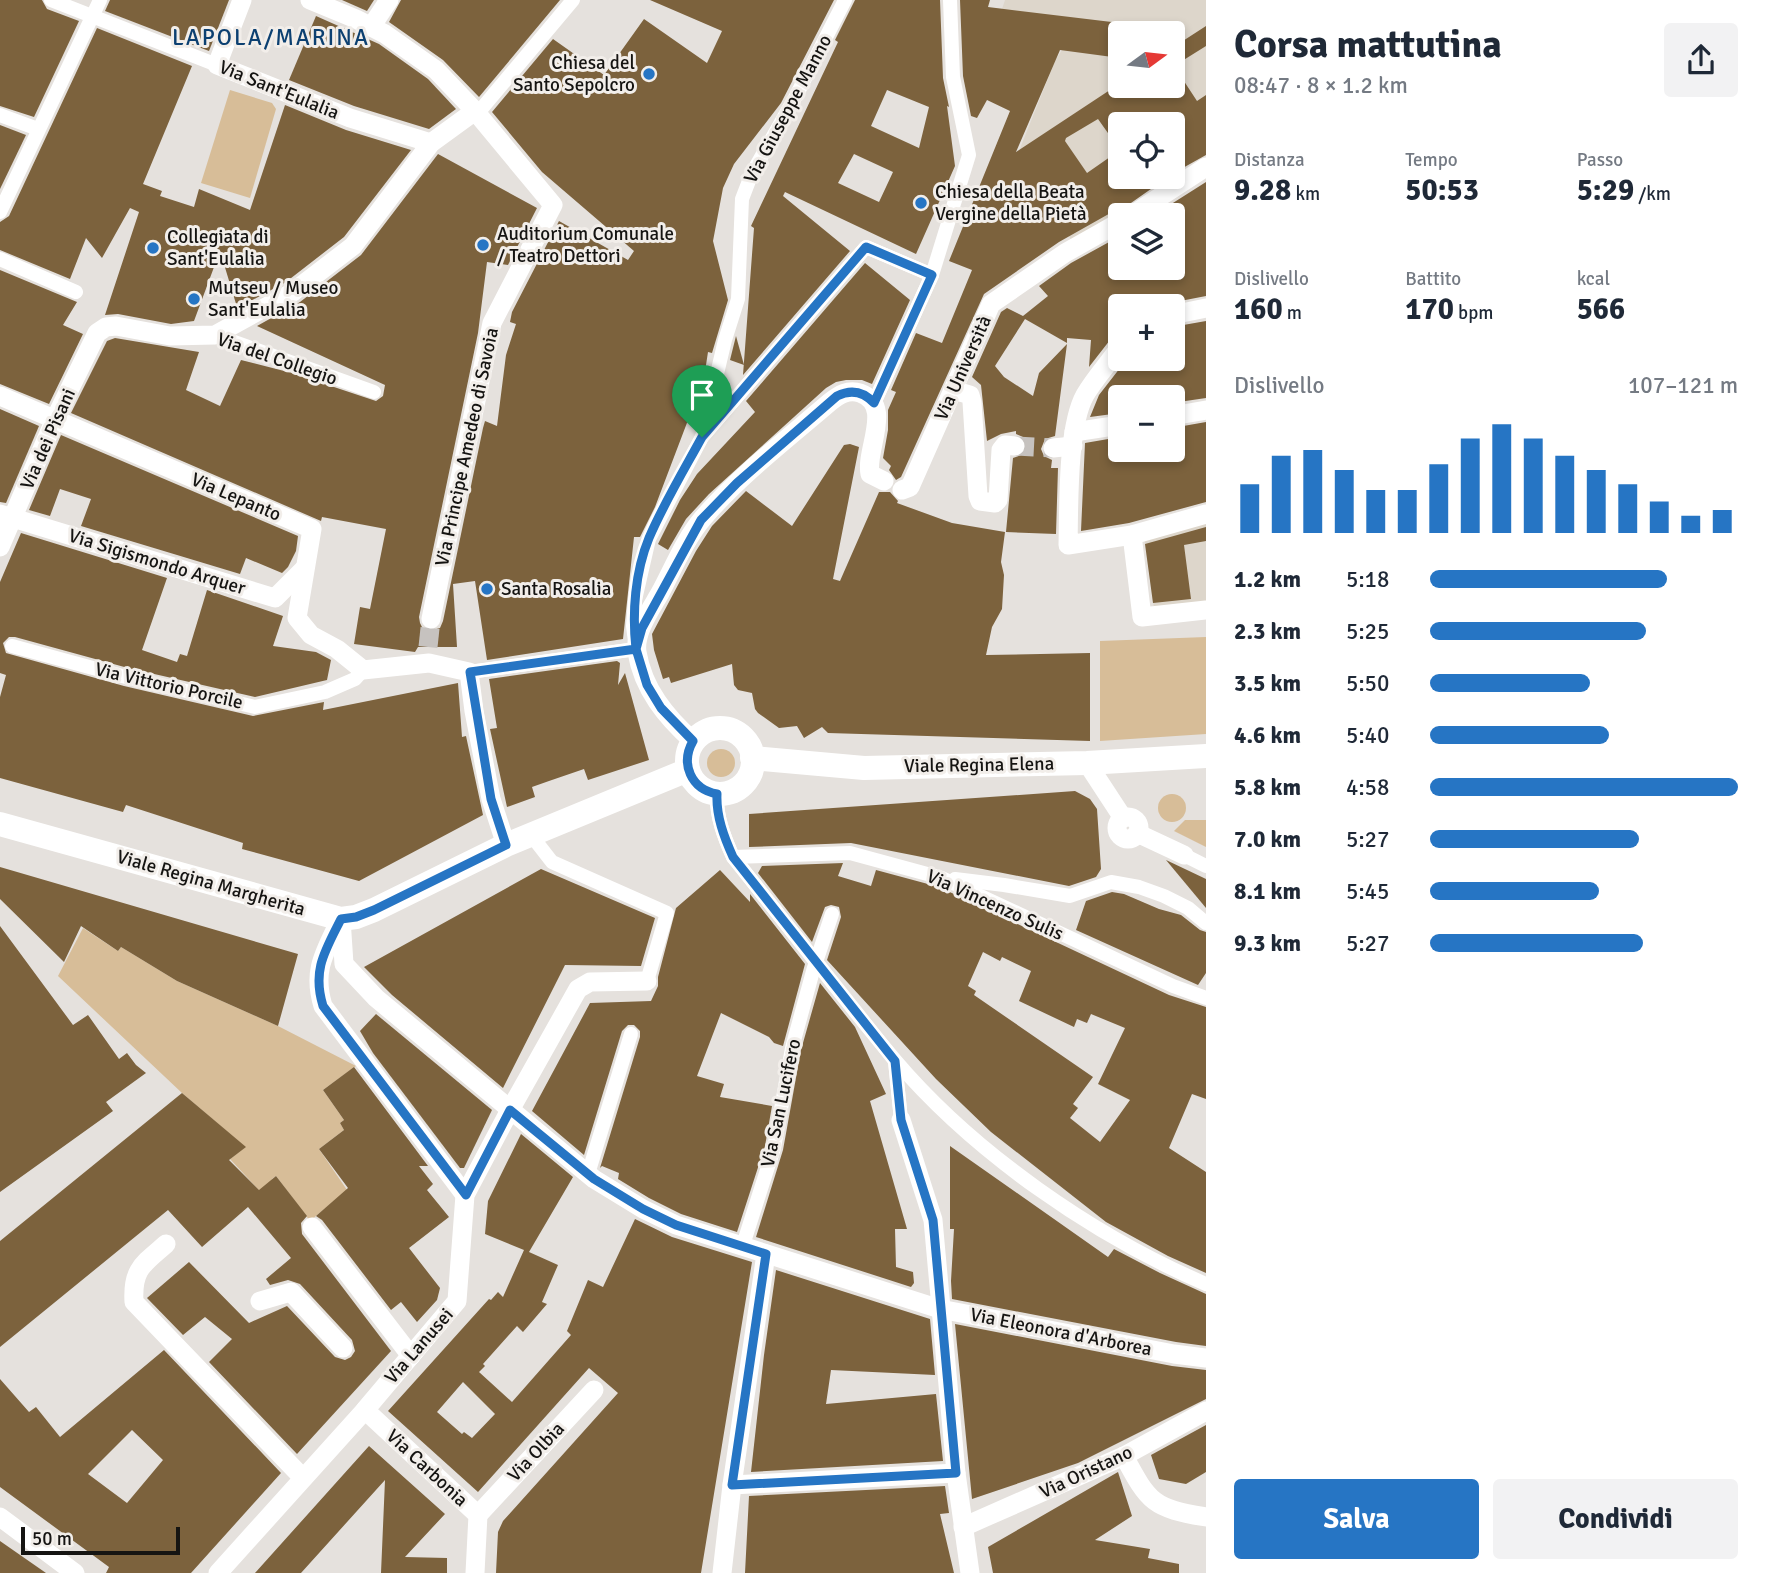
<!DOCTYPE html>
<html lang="it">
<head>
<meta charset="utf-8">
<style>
	body { margin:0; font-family:Signika,sans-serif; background:#f2f2f3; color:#1f2937; height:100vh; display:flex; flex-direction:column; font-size:26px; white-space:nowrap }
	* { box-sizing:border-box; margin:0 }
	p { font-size:23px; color:#747a83 }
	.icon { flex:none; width:38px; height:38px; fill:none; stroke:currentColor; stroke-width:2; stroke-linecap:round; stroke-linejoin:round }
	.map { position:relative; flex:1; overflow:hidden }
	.side { display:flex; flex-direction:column; background:#fff; width:560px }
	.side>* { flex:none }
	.needle { width:46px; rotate:75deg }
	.controls { position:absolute; left:1108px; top:21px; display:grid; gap:14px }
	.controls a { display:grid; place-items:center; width:77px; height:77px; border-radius:7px; background:#fff; box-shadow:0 4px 10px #0003; font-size:35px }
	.scale { position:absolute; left:21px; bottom:18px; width:159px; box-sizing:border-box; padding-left:7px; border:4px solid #151412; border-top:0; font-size:19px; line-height:24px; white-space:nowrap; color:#151412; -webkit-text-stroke:5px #f2eeea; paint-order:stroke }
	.pin { position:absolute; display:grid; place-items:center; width:60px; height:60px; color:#fff; margin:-72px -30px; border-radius:50% 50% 50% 0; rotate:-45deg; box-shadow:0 0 7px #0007 }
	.pin .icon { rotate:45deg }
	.round { display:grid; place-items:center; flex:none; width:74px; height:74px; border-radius:7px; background:#f2f2f3 }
	.summary { display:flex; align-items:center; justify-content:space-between; height:119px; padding:0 28px }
	h1 { font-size:38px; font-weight:700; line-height:52px }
	.figures { display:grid; grid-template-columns:repeat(3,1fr); gap:10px; height:119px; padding:7px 28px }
	.figures div { display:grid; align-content:center }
	.figures b { font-size:30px; font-weight:700 }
	.figures small { font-size:19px; font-weight:400 }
	.figures p { font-size:19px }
	.chart { height:196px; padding:14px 28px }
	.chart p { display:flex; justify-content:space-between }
	.chart svg { width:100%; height:126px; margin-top:7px; stroke:#2675c4; stroke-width:6 }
	.cta { display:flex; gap:14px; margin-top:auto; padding:14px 28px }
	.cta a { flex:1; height:80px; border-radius:7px; background:#2675c4; color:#fff; font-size:28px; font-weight:700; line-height:80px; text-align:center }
	.cta a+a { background:#f2f2f3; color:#1f2937 }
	ul { padding:0 28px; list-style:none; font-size:23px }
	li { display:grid; grid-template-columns:112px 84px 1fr; align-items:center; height:52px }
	li i { height:18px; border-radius:9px; background:#2675c4 }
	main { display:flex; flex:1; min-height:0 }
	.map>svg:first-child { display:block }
	.built { fill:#ddd6cb; fill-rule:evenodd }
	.green { fill:#d7bd98 }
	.building { fill:#7c623d; fill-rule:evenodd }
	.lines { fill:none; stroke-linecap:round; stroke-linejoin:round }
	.minor-tunnel { stroke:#c6c2bf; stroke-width:19; stroke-dasharray:19 10; stroke-linecap:butt }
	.pedestrian { stroke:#fff; stroke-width:14 }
	.minor { stroke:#fff; stroke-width:19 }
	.tertiary { stroke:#fff; stroke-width:24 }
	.route-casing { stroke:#fff; stroke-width:14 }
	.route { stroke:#2675c4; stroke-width:9 }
	.poi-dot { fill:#2675c4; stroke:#f2eeea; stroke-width:2.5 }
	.labels { text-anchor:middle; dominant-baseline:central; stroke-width:6; stroke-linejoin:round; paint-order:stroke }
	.poi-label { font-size:19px; fill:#151412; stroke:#f2eeea; text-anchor:start }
	.street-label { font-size:19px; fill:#151412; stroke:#f2eeea }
	.quarter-label { font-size:23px; letter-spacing:2px; fill:#0c4071; stroke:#f2eeea }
</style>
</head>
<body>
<main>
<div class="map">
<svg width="1206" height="1573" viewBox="0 0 1206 1573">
	<rect width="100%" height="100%" fill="#e5e1dd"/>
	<g class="built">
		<path d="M1005,0h201v152l-33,22 -1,-50h-52v53h49l-97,64 -55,-85 38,-95 7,-11 -76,-10 8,-32 8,1zM1120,33h52v53h-52z"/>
		<path d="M1206,521v80l-52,7 -10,-72z"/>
	</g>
	<g class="green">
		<path d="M230,90l42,13 4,6 -26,89 -49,-15z"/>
		<path d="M1206,637v97l-106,7v-100z"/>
		<circle cx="721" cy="763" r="14"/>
		<circle cx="1172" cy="808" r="14"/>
		<path d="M1185,820h21v27l-32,-16z"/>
		<path d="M83,928l35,23 3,-4 56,34 101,45 78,40 -33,24 21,30 -4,3 4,7 -25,19 28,41 -37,31 -34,-45 -4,3 -5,20 -37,-40 15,-12 -63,-54 -124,-117z"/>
	</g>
	<g class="building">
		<path d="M0,0h42l5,9 32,12 -45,96 -34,-11z"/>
		<path d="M110,0h119l-20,51 -104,-40z"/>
		<path d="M342,0h32l-7,11z"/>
		<path d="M401,0h159l-81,97 -36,-37 -54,-38z"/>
		<path d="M650,0h184l-53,103 -47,61 -11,24 -10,53 15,59 -16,53 -4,-1 -4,26 -49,129 -15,30h-6l-11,102 -136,21 -12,-79 -22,3 4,63h-39l-3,5 -61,-8 6,-37 10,2 16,-80 -64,-12 -1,4 -250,-108 36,-72 8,-3 84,14 -13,38 34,16 21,-46 51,13 84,28 7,-5 2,-11 -128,-59 43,-24 61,-47 77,-101 99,54 -29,57 -21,-3 -9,71 -59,284 1,6 3,6 6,2 11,-3 3,-7 40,-193 2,-7 12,5 9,-71 10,-31 -6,-2 2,-10 47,-91 69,39 6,-9 -92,-79 -50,-60 61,-73 51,36 40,-56 63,44 15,-32z"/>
		<path d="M855,0h85l3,78 6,29 -2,-1 8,60 -39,88 -131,-62 -2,4 67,55 -107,124 11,-147 -3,-2 87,-184 -3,-2zM887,90l42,17 -10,41 -48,-22zM854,154l39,18 -14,30 -41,-19z"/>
		<path d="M960,0h30l-2,7 132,16v35l-60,-8 -44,102 100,-66h56v-38l34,-22v20l-32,20 23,35 9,-6v60l-34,19v-50h-52v26l-22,-31 -32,19 -1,3 22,32 33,-23v27h48l-47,33 -7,1 -55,31 -75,52 -83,183 -5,3 -7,-10 2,-4 -8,-8 5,-28v-20l8,-18 -5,-2 25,-57 26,10 30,-73 -23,-9 61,-150 -23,-11 -10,18 -6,-2 -8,-40z"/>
		<path d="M316,16l63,28 49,35 28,30 -27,20 -75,-23 -65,-26z"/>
		<path d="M97,28l95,38 -49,118 19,7 -2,5 34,11 5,-18 51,21 35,-105 61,25 65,20 -67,87 -58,45 -41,22 -8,3 -17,-56 -26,70 -23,3 -53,-10 -13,1 34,-103 -9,-4 -28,50 -16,-20 -16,41 -70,-29v-28l9,-6z"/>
		<path d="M0,125l26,10 -26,54z"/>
		<path d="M1206,182v114l-36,7 -6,3h-44v27l-10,7 -21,27 2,-27 -24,-2v5l-42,-24 -30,47 9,11 29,19 6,-23 28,-29 -12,92 -10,3 -4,10 3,7 8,4 -1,8h7l-2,66 -50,-2 7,-74 11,-4 2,-12 -3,-5 -7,-3v-3l-15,3 -14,7 -6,-56 -9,-8 29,-65 6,-4 16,8 25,-20 -9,-10 32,-23 49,-27v32h52v-53h-18z"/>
		<path d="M865,263l45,37 -38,84 -10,-4h-16l-10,2 -10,6 -117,106 -23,25 -18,31 -10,-6 22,-44 17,-26 58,-62 -9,-11z"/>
		<path d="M0,270l77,32 -14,23 20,9 -34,70 -49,-20z"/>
		<path d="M1206,321v77l-34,5v-6h-52v16l-30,4 9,-22 28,-36h45v-32z"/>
		<path d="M736,336l8,29 -14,-5z"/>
		<path d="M0,409l39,17 -33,77 -6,-1z"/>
		<path d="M1206,422v80l-77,21 -48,8 4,-88 35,-6v13h52v-22z"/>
		<path d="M61,435l237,101 -2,15 -8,16 -6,6 -36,-15 -6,16 -159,-48 10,-27 -31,-10 -10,27 -21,-6z"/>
		<path d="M850,444l9,3 -26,132 7,2 39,-89h11l8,9 -1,2 55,20 53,9 -4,30 3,13 -2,34 -10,18 -6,28 104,-2v88l-262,-8 -6,-6 -18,11 -7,-12 -18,2 -21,-15 -3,-4 -3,-16 -14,-3 -4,-5 -2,-21 -61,19 -2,-6 -6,2 -9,-29 -2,-16 44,-83 16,-25 34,-35 46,35 52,-81z"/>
		<path d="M1206,527v14l-22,4 7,54 -38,4 -8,-59z"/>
		<path d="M21,533l146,45 -25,72 35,12 3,-8 7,2 20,-66 76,26 -10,30 43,6 15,8 -4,20 -72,17 -127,-29 -113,-31h-6l-6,6 3,10 118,33 129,30 71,-14 -1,8 135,-27 4,54 4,-1 17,79 -124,66 -117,-32 1,-6 -117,-38 -3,7 -123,-34v-81l6,-22 -6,-2v-91z"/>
		<path d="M617,661l3,2 -2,22 7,-12 24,87 -61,20 -4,-11 -35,12 -17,6 3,10 -28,10 -17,-78 7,-1 -8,-49z"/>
		<path d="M1075,791l15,8 7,10 4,60 -5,8 -27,9 -218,-43 -102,4v-33z"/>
		<path d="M1166,860l40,19v29z"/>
		<path d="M843,863l-5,13 33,10 5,-16 63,17 230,108 37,12v92l-14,-5 -23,54 37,24v101l-38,-17 -62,-34 -115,-90 -55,-53 -109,-119 14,-43 -2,-10 -8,-2 -6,2 -13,35 -54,-69 4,-7zM983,952l17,9 2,-4 29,14 -12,30 55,26 3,-8 10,4 4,-9 34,14 -27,56 32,16 -30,42 -30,-24 8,-10 -5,-4 20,-27 -119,-82 2,-4 -8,-5z"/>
		<path d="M0,867l298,87 -20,72 -101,-45 -56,-34 -3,4 -37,-25 -17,36 -64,-63z"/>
		<path d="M541,869l114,49 -14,48 -76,-1 -62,123 -111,-93 -28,-28z"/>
		<path d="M720,870l30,32v-8l55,70 -22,82 -9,-3 -5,-6 -48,-24 -24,63 27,8 -4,13 52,9 -7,40 -28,86 -56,-18 -32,-16 -31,-19 1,-6 -17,-7 -2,2 40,-131v-6l-6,-6h-6l-6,6 -38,124 -52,-44 58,-108 61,-2 7,-15v-9l18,-69z"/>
		<path d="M1112,892l12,2 35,15 22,6 19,15 6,2v41l-8,12 -122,-55 10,-29z"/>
		<path d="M0,926l73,99 15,-10 31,44 8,-6 9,12 10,8 -40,29 7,9 -113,81z"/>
		<path d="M820,983l35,44 31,67 -16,7 37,128h-12l1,38 17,5 1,11 -3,4 -155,-50 27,-87 18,-100z"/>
		<path d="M376,1014l116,96 -28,58h-4l-87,-115 -13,-22z"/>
		<path d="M354,1067l74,99h-9l14,18 -6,6 22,27 -40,31 31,40 -3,12 -20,22 -16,-20 -10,8 -69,-90 -6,-4 32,-28 -29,-39 25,-19 -4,-7 4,-3 -21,-30z"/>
		<path d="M182,1093l64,54 -17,13 30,30 17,-14 31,40 -6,7 1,11 89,117 -94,103 -88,-92 23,-23 -27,-22 -22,18 -36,-37 42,-36 60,61 38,-17 48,51 10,3 6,-3 4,-6 -3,-11 -52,-56 -12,-4 -18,5 -4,-6 25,-21 -43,-51 -46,40 -34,-37 -168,137v-106z"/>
		<path d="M521,1134l52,43 -44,75 29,13 -16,37 5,2 -24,28 -6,-6 -34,38 2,2 -6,6 33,30 59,-67 -4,-4 21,-51 15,7 32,-68 37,18 80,25 -51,311h-205l2,-41 5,-11 115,-128 -29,-25 -111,124 -90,-81 101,-112 2,1 7,-8 5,5 21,-47 -39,-16 3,-33zM463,1382l32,32 -23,24 -8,-6 -2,2 -25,-22z"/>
		<path d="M950,1146l158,111 6,-8 46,24 46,21v52l-30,-4 -224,-43 -1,-18 3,-52h-4z"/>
		<path d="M776,1270l154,49 5,56 -104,-5 -5,34 110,-10 7,67 -192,11 13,-117z"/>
		<path d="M955,1324l217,42 34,4v29l-128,64 -106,36z"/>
		<path d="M164,1350l117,123 -90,100h-85l3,-6 -109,-80v-108l29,33 7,-5 24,30zM132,1430l31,30 -36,43 -39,-29z"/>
		<path d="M1206,1425v47l-20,12 -27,-5 -8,-24z"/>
		<path d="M369,1446l76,68 -40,43 42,1v15h-66l4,-93 -84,93h-46z"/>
		<path d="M1118,1472l14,44 -37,24 55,9 -2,9 31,6v9h-186l-5,-26z"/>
		<path d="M945,1486l4,27 -9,1 14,59h-209l4,-77z"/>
		<path d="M0,1541l46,32h-46z"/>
	</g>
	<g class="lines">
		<g class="minor-tunnel">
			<path d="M1015,446l38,2"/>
			<path d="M428,647l3,-28"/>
		</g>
		<g class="pedestrian">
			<path d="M51,0l166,65"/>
			<path d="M475,111l8,-4 90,-107"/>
			<path d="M0,115l38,14"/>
			<path d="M0,212l100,-212"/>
			<path d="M0,259l76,33"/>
			<path d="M215,335l159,57"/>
			<path d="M874,403l58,-128 37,-120 -16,-78 -3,-77"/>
			<path d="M704,435l162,-188 66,28"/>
			<path d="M12,646l114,31 129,30 70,-15 30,-13 8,-9"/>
			<path d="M469,672l167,-23 -3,-23 2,-26 14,-61 53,-102 23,-97 13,-41 4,-100 10,-26 44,-77 49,-96"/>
			<path d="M717,794c-1,22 7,43 16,63 54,67 106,137 162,203 79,93 199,176 311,224"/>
			<path d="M531,835l21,27 115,51 -20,68"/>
			<path d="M1184,855l22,11"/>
			<path d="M733,857l117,-4 92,25 231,108 33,12"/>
			<path d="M955,879l49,6 66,11 41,-14 28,5 25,9 24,12 18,15"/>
			<path d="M895,1061l6,59"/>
			<path d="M588,1174l43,-140"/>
			<path d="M743,1245l31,-97 18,-100 21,-77 19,-57"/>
		</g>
		<g class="minor">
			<path d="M242,0l-25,65 133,53 81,25"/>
			<path d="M310,0l46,19 29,15 51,36 39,41 78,94 -61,118 -61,296"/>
			<path d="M371,27l18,-27"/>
			<path d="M1132,215l74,-48"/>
			<path d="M1172,315l34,-7"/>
			<path d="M1120,347c-11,16 -25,31 -35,48 -18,32 -16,112 -17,150l64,-10 74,-21"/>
			<path d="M953,390l17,5 2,7 6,94 2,5 15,2 3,-3 3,-50 4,-5 10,1"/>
			<path d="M0,396l312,133 -15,89 14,17 26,14 26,21 66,-7 40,9 5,39 17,88 15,46"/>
			<path d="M1172,416l34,-6"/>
			<path d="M1074,432l46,-7"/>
			<path d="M1053,448l20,-2"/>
			<path d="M902,490l8,-3 81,-183 74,-51 55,-31"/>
			<path d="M0,514l275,84 29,-29"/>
			<path d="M1132,535l10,82 64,-7"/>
			<path d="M0,547l55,-128 42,-86 9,-6 10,-1 54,10 45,-1 78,-43 60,-46 78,-103 44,-32"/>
			<path d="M693,741c-27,-24 -50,-52 -56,-89 -3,-19 14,-43 23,-59 13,-24 25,-54 43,-75 37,-43 84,-79 127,-116 9,-7 18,-13 30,-9 34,12 5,56 10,81l14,7"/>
			<path d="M1087,763l36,55"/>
			<circle cx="1128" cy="828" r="11"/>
			<path d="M1137,833l47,22"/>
			<path d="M341,919l3,45 32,34 218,181 49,30 33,16 264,84 234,45 32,4"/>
			<path d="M340,920c-15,32 -28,50 -17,86l142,189"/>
			<path d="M901,1120l32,100 23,253 14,100"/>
			<path d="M312,1227l99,129"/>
			<path d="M166,1244c-23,20 -34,25 -32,58l169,176"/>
			<path d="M260,1301l31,-9 52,56"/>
			<path d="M365,1410l113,105 -3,58"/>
			<path d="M1124,1456c25,47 29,52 82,61"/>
			<path d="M732,1485l224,-12"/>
			<path d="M478,1515l116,-125"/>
			<path d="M0,1517l75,56"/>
			<path d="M963,1527l161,-71 82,-45"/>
			<path d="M218,1573l147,-163 92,-109 8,-106 45,-85 68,-121 12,-7 57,-1"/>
			<path d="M722,1573l10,-88 34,-231"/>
		</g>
		<g class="tertiary">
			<circle cx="720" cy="761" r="33"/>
			<path d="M752,758l112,10 223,-5 119,-7"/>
			<path d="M0,824l341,95 15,-2 18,-7 132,-65 182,-75"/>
		</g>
	</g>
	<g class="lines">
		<g class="route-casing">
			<path id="route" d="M702,437c-18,33 -38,66 -53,101 -14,34 -17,75 -13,111l-166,23 21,127 15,46 -132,65 -18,7 -15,2c-16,32 -29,51 -18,87l143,189 44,-85 84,69 49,30 33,16 90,29 -34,231 224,-12 -23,-253 -32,-100 -6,-59 -162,-204c-9,-20 -17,-41 -16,-63 -26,-5 -37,-30 -24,-53l-32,-33 -14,-23 -11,-36 6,-21 59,-108 36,-37 100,-87c14,-7 26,-5 37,7l58,-128 -66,-28 -164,190"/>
		</g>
		<use href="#route" class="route"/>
	</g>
	<g class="poi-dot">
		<circle cx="649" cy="74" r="7"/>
		<circle cx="921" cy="203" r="7"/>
		<circle cx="483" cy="245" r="7"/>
		<circle cx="153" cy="248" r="7"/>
		<circle cx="194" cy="299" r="7"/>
		<circle cx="487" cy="589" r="7"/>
	</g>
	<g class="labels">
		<g class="poi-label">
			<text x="635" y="63" text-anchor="end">Chiesa del<tspan x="635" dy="22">Santo Sepolcro</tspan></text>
			<text x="935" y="192">Chiesa della Beata<tspan x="935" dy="22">Vergine della Pietà</tspan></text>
			<text x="497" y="234">Auditorium Comunale<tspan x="497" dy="22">/ Teatro Dettori</tspan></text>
			<text x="167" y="237">Collegiata di<tspan x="167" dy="22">Sant'Eulalia</tspan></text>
			<text x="208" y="288">Mutseu / Museo<tspan x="208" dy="22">Sant'Eulalia</tspan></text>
			<text x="501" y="589">Santa Rosalia</text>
		</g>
		<g class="street-label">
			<text transform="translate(279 90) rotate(22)">Via Sant'Eulalia</text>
			<text transform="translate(788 109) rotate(-62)">Via Giuseppe Manno</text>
			<text transform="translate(277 359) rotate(19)">Via del Collegio</text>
			<text transform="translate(963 368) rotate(-66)">Via Università</text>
			<text transform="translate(48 439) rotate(-66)">Via dei Pisani</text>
			<text transform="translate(467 447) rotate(-78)">Via Principe Amedeo di Savoia</text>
			<text transform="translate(236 497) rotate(23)">Via Lepanto</text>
			<text transform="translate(157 562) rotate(17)">Via Sigismondo Arquer</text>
			<text transform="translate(169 686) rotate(13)">Via Vittorio Porcile</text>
			<text transform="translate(979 765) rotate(-1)">Viale Regina Elena</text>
			<text transform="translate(211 883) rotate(16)">Viale Regina Margherita</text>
			<text transform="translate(995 905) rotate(24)">Via Vincenzo Sulis</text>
			<text transform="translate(781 1103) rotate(-78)">Via San Lucifero</text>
			<text transform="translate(1061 1332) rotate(11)">Via Eleonora d'Arborea</text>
			<text transform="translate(419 1346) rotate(-49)">Via Lanusei</text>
			<text transform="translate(536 1452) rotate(-47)">Via Olbia</text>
			<text transform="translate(427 1468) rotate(43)">Via Carbonia</text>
			<text transform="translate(1086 1472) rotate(-25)">Via Oristano</text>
		</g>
		<g class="quarter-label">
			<text x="271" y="37">LAPOLA/MARINA</text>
		</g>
	</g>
</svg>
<div class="controls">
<a><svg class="needle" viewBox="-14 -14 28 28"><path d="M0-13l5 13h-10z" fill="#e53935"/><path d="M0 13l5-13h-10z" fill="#747a83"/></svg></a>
<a><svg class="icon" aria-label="locate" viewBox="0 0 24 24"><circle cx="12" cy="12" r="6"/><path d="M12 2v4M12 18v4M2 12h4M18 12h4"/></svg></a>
<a><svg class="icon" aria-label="layers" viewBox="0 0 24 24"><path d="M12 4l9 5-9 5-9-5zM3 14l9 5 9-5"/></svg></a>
<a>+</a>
<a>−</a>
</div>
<div class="scale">50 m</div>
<div class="pin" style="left:702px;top:437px;background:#1e9e55"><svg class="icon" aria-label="arrive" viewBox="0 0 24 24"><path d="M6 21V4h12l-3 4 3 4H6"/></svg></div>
</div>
<section class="side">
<div class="summary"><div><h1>Corsa mattutina</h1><p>08:47 · 8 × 1.2 km</p></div><a class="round"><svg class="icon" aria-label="share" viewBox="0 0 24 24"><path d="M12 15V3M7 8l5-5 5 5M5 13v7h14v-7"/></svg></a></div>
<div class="figures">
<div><p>Distanza</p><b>9.28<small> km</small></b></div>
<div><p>Tempo</p><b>50:53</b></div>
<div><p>Passo</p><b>5:29<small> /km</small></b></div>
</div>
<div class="figures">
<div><p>Dislivello</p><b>160<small> m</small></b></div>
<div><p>Battito</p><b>170<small> bpm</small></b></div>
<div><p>kcal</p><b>566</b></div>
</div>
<div class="chart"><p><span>Dislivello</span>107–121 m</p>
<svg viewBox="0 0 160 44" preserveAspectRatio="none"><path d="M5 44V27M15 44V17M25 44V15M35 44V22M45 44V29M55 44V29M65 44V20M75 44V11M85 44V6M95 44V11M105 44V17M115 44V22M125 44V27M135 44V33M145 44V38M155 44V36"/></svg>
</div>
<ul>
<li><b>1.2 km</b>5:18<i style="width:77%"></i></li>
<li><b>2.3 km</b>5:25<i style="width:70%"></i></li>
<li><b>3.5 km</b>5:50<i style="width:52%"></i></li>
<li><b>4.6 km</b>5:40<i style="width:58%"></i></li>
<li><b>5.8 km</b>4:58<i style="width:100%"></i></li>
<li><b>7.0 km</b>5:27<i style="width:68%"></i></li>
<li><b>8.1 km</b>5:45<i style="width:55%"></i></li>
<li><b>9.3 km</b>5:27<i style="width:69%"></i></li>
</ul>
<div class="cta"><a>Salva</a><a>Condividi</a></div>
</section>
</main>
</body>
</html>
